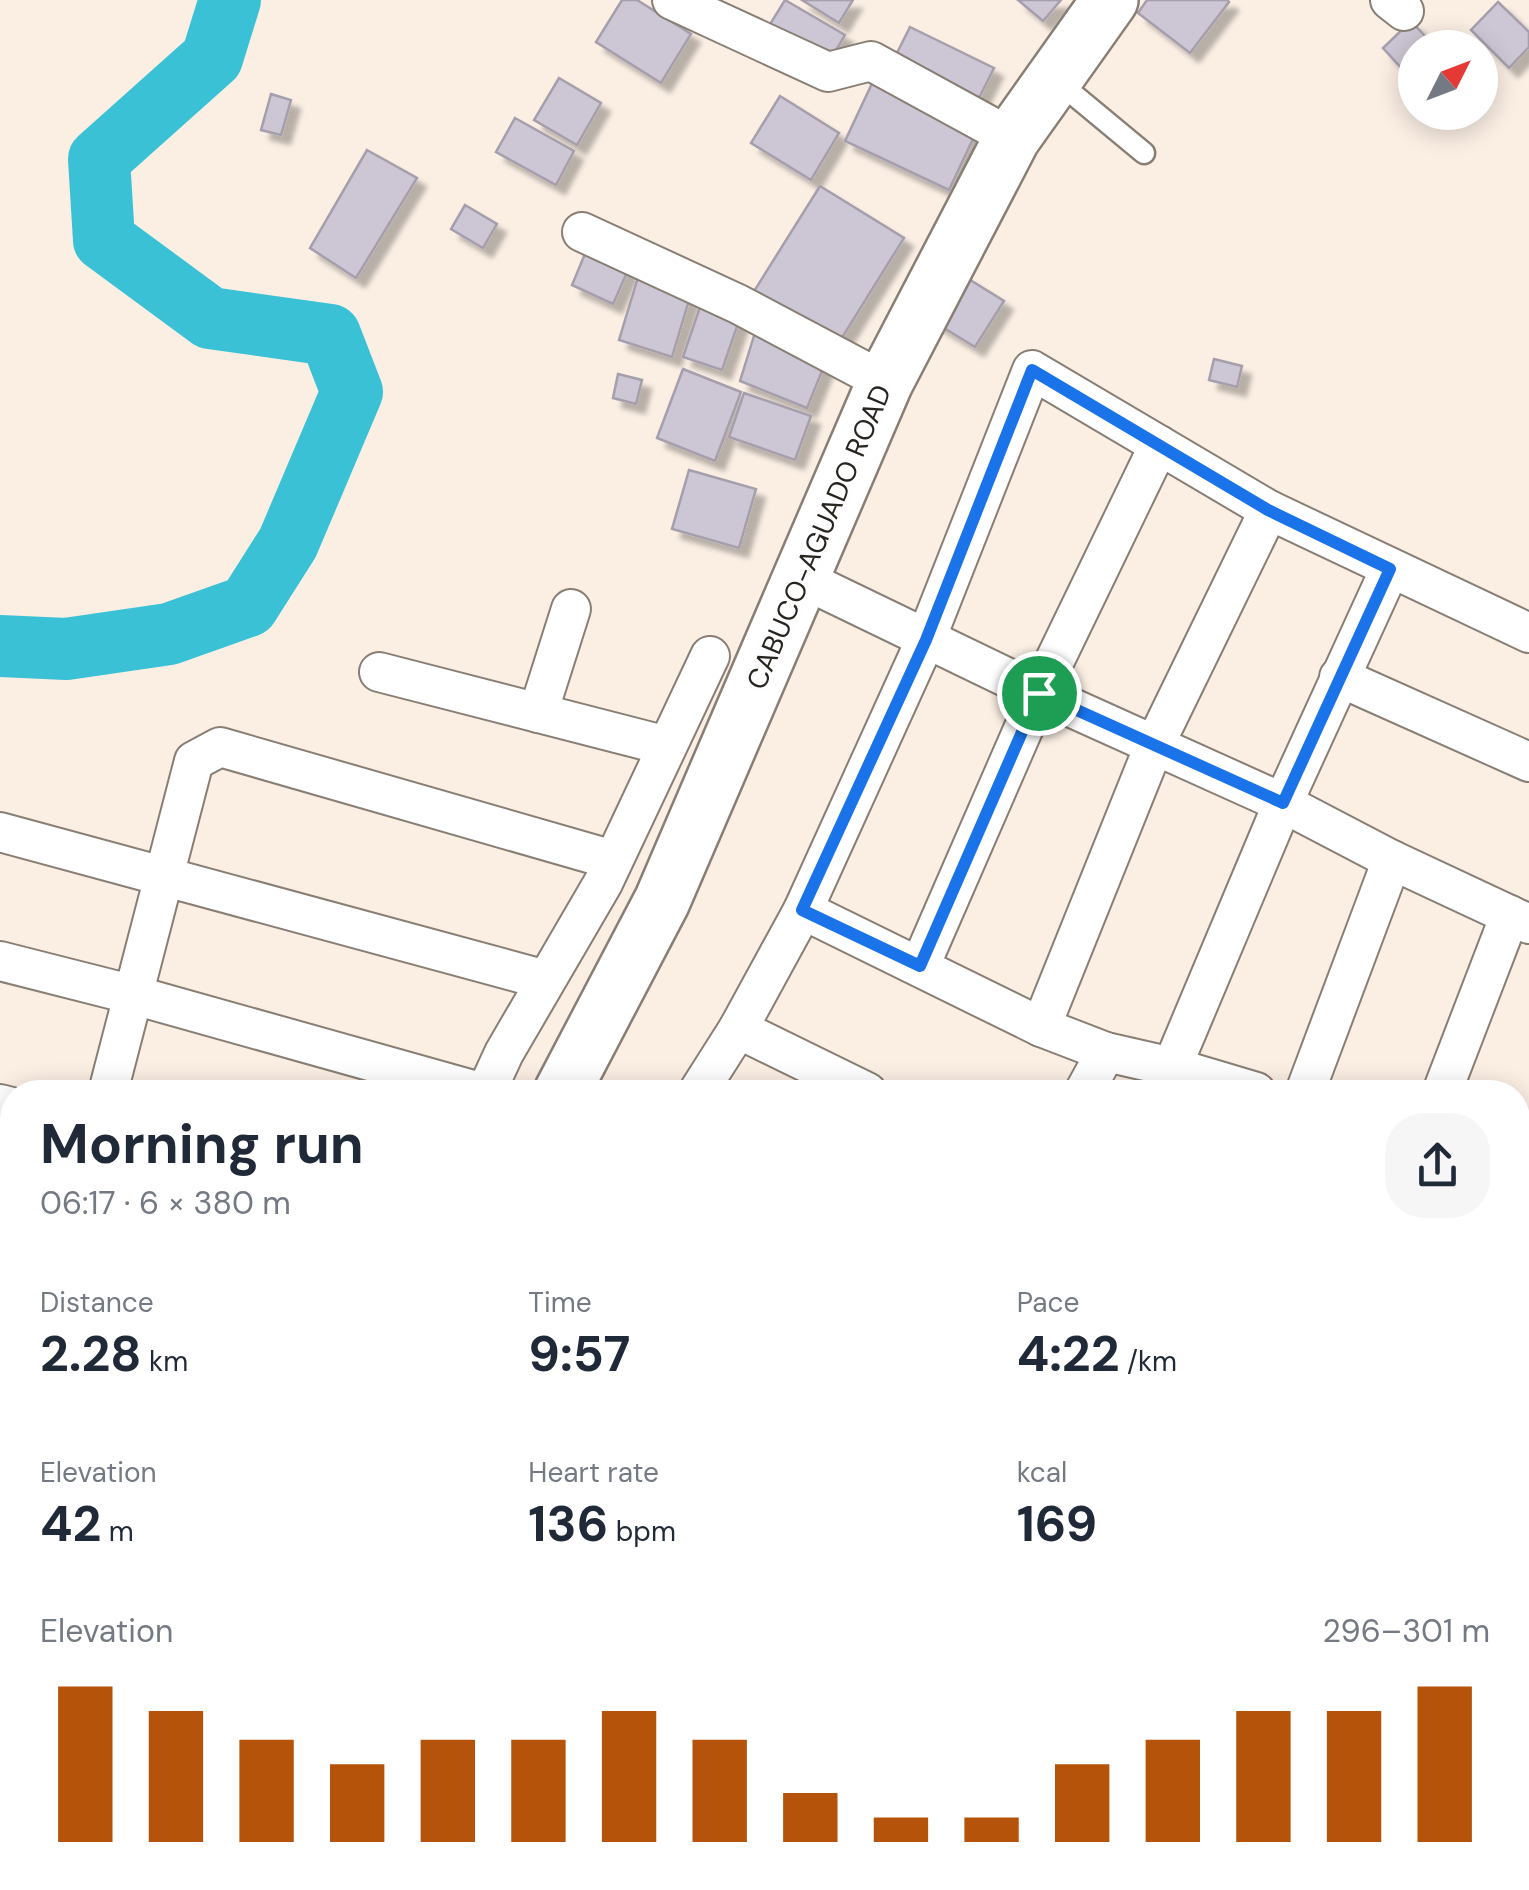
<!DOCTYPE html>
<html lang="en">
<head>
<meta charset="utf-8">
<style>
	body { margin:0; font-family:"DM Sans",sans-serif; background:#f6f6f7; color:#1f2937; height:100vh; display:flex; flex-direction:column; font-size:38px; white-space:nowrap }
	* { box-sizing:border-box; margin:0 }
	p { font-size:32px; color:#747a83 }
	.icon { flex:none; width:55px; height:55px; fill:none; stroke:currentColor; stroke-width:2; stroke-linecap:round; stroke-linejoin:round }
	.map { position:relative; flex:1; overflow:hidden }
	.drawer { position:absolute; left:0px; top:1080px; width:1530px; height:810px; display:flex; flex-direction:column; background:#fff; border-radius:40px 40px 0 0; box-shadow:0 5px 25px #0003 }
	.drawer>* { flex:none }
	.needle { width:65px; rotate:48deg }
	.controls { position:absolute; left:1398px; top:30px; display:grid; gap:20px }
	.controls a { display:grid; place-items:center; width:100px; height:100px; border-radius:50%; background:#fff; box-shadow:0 5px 25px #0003; font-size:50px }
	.pin { position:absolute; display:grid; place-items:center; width:85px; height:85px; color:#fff; margin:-42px; border:5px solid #fff; border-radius:50%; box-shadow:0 2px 10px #0007 }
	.round { display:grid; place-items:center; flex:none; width:105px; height:105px; border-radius:40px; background:#f6f6f7 }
	.headline { display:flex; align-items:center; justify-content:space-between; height:170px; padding:0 40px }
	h1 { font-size:55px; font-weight:700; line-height:75px }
	.figures { display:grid; grid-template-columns:repeat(3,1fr); gap:15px; height:170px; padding:10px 40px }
	.figures div { display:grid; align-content:center }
	.figures b { font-size:50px; font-weight:700 }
	.figures small { font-size:28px; font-weight:400 }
	.figures p { font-size:28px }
	.chart { height:280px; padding:20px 40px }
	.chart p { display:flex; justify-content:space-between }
	.chart svg { width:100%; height:180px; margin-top:10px; stroke:#b45309; stroke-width:6 }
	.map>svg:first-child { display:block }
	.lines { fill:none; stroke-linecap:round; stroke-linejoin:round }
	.river { stroke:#3ac1d6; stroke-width:62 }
	.building { fill:#cdc6d4; stroke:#a59fac; stroke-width:2.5; filter:url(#shadow) }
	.lane-casing { stroke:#887e74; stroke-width:25 }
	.street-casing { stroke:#887e74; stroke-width:42 }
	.secondary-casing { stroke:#887e74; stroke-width:60 }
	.lane { stroke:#fff; stroke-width:20 }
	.street { stroke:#fff; stroke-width:38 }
	.secondary { stroke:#fff; stroke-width:55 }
	.route-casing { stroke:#fff; stroke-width:20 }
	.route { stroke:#1a73e8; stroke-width:12 }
	.labels { text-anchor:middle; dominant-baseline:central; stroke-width:10; stroke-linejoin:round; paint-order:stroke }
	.street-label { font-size:28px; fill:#27231f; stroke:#fefefe }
</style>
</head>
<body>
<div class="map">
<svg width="1529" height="1890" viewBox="0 0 1529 1890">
	<defs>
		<filter id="shadow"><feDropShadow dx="9" dy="9" stdDeviation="2.5" flood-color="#0004"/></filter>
	</defs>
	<rect width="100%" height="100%" fill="#fbefe4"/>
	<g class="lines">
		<path class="river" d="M0,646l66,3 103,-15 79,-28 40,-63 64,-151 -22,-57 -120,-17 -106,-78 -5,-81 113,-101 18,-58"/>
	</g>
	<g class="building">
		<path d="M622,0h15l54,34 -30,49 -65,-41z"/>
		<path d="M785,0l60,35 -20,34 -61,-35z"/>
		<path d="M802,0h51l-14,23z"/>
		<path d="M1018,0h43l-18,21z"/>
		<path d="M1147,0h80l2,2 -39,51 -52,-40z"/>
		<path d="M1498,2l31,30v15l-20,21 -38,-38z"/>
		<path d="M1411,21l25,27h-21v35l-32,-35z"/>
		<path d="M910,27l84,41 -17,34 -84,-41z"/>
		<path d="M876,75l104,49 -31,66 -104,-49z"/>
		<path d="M559,78l42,25 -24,42 -43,-25z"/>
		<path d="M271,94l20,6 -10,35 -20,-5z"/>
		<path d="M780,96l59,37 -28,47 -60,-37z"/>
		<path d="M515,118l59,33 -18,34 -60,-33z"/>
		<path d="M367,150l50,28 -61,100 -46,-30z"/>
		<path d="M820,186l84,52 -69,111 -84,-53z"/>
		<path d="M465,205l32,19 -14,24 -32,-19z"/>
		<path d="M587,249l42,19 -16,36 -41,-19z"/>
		<path d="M959,273l45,28 -29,46 -44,-27z"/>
		<path d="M639,274l53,16 -20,67 -53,-17z"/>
		<path d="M703,298l39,14 -20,58 -39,-13z"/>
		<path d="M758,323l66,43 -17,42 -67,-27z"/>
		<path d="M1214,359l28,7 -5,21 -28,-7z"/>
		<path d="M683,369l58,23 -26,69 -58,-23z"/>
		<path d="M618,374l24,6 -6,24 -23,-6z"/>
		<path d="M744,393l67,23 -16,44 -66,-23z"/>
		<path d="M689,470l67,19 -17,59 -67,-19z"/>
	</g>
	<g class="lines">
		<g class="lane-casing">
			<path id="lane" d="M1056,80l88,73"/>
		</g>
		<g class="street-casing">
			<g id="street">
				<path d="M672,0l156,72 43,-11 141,77"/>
				<path d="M1390,0l14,11"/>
				<path d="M582,232l156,72 147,78"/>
				<path d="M801,578l238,115 244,110 109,57 137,64"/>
				<path d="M379,672l288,74"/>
				<path d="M1339,677l190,85"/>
				<path d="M538,713l33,-104"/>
				<path d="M0,832l546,148"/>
				<path d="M803,910l238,117 65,25"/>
				<path d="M0,961l134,34 346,97"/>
				<path d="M920,966l119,-273 120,-248"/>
				<path d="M1041,1027l113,-281 115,-236"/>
				<path d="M738,1029l65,-119 123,-271 106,-269 237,140 260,123"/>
				<path d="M1172,1067l111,-264 107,-234"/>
				<path d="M108,1092l86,-331 26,-14 393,113"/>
				<path d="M486,1092l18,-39 99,-170 107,-227"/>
				<path d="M698,1092l40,-63 129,63"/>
				<path d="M1084,1092l22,-40 66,15 84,25"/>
				<path d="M1305,1092l87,-232"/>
				<path d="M1442,1092l68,-177"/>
				<path d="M0,1104l12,3"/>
				<path d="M1518,1173l11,4"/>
				<path d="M0,1366l12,3"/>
				<path d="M0,1632l12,3"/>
				<path d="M0,1781l12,4"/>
				<path d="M366,1878l13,3 9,-3"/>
			</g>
		</g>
		<g class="secondary-casing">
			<g id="secondary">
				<path d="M562,1092l100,-191 223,-519 127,-244 98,-138"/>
				<path d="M472,1878l5,12"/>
			</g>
		</g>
		<use href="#lane" class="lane"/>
		<use href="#street" class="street"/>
		<use href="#secondary" class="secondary"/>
	</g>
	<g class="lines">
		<g class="route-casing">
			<path id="route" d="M1032,370l236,140 122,59 -107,234 -244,-110 -119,273 -118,-56 124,-270z"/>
		</g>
		<use href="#route" class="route"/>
	</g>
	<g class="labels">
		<g class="street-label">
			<text transform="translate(819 537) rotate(-67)">CABUCO-AGUADO ROAD</text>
		</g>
	</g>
</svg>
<div class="controls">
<a><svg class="needle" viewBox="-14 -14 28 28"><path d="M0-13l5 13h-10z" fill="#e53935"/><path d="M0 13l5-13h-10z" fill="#747a83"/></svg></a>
</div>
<div class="pin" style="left:1039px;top:693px;background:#1e9e55"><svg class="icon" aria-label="arrive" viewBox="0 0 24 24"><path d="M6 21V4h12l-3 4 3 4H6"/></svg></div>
<section class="drawer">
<div class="headline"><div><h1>Morning run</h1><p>06:17 · 6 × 380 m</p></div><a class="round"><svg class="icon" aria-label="share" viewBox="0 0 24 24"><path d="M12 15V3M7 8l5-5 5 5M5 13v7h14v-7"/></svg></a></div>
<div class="figures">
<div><p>Distance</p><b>2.28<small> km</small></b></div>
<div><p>Time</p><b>9:57</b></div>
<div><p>Pace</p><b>4:22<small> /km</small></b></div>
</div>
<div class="figures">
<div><p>Elevation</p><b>42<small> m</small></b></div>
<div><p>Heart rate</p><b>136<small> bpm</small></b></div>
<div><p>kcal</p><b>169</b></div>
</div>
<div class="chart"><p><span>Elevation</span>296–301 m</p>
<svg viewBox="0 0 160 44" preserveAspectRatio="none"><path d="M5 44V6M15 44V12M25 44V19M35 44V25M45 44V19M55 44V19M65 44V12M75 44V19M85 44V32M95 44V38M105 44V38M115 44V25M125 44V19M135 44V12M145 44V12M155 44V6"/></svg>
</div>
</section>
</div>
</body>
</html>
